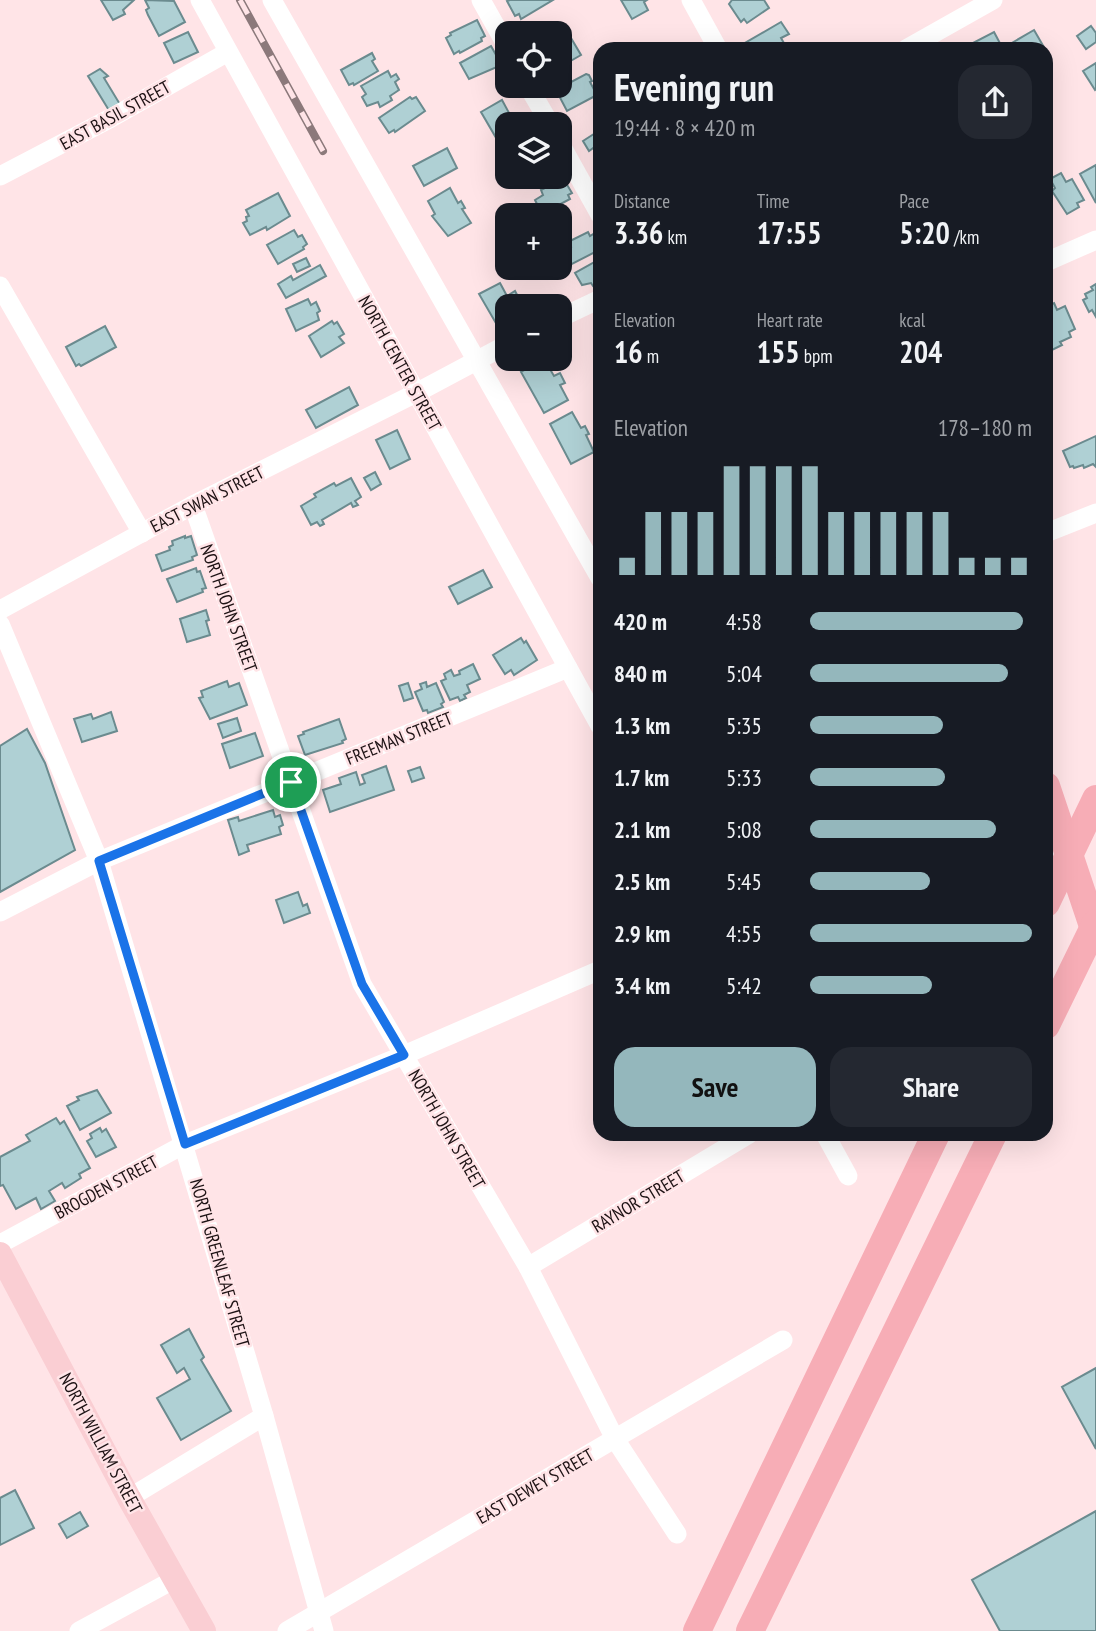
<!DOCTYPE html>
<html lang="en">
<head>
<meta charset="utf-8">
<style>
	body { margin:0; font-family:"PT Sans Narrow",sans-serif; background:#242831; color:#f1f3f6; height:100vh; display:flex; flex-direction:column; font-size:26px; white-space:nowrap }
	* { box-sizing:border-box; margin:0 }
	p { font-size:23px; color:#9ea1a6 }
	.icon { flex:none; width:38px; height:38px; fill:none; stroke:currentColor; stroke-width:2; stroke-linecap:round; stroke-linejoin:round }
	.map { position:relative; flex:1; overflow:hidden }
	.sheet { position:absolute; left:593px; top:42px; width:460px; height:1099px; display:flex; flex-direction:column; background:#171b24; border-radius:21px; box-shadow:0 7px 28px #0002 }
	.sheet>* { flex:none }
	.controls { position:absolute; left:495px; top:21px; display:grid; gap:14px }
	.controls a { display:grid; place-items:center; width:77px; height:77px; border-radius:14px; background:#171b24; box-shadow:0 7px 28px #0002; font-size:35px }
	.pin { position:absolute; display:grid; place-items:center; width:60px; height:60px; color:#fff; margin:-30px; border:4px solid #fff; border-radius:50%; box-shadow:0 2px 7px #0007 }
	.round { display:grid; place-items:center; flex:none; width:74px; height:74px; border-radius:21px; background:#242831 }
	.headline { display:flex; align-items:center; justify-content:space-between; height:119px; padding:0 21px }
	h1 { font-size:38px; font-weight:700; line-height:52px }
	.metrics { display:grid; grid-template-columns:repeat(3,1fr); gap:10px; height:119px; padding:7px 21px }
	.metrics div { display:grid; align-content:center }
	.metrics b { font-size:30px; font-weight:700 }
	.metrics small { font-size:19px; font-weight:400 }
	.metrics p { font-size:19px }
	.chart { height:196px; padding:14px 21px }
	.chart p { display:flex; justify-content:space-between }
	.chart svg { width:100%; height:126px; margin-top:7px; stroke:#94b7bc; stroke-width:6 }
	.cta { display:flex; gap:14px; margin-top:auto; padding:14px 21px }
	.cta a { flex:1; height:80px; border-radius:21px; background:#94b7bc; color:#111; font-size:28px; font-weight:700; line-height:80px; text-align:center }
	.cta a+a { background:#242831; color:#f1f3f6 }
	ul { padding:0 21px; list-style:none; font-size:23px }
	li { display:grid; grid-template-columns:112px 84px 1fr; align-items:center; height:52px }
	li i { height:18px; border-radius:9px; background:#94b7bc }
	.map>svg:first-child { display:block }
	.building { fill:#afd0d4; stroke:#6b8b8f; stroke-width:2 }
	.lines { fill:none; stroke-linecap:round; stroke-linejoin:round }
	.minor { stroke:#fff; stroke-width:19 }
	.major { stroke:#faced3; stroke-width:24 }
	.highway { stroke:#f7adb6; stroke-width:28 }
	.rail-casing { stroke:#8c797b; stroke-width:8 }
	.rail { stroke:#ffe4e7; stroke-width:5; stroke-dasharray:16; stroke-linecap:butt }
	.route-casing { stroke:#fff; stroke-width:14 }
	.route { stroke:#1a73e8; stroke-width:9 }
	.labels { text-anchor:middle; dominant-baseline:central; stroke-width:5; stroke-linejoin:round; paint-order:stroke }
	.street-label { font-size:18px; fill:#1d1214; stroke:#ffe4e7 }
</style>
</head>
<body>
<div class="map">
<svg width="1096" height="1631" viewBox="0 0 1096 1631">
	<rect width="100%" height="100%" fill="#ffe4e7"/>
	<g class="building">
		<path d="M101,0h33l-11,10 2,4 -12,6z"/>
		<path d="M145,0l29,1 11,21 -26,14 -11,-21 -2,-5 3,-2z"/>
		<path d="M510,0h43l-32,19 -2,-5 -4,2 -8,-15z"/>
		<path d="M621,0h26l-3,2 4,8 -16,9z"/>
		<path d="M732,0h32l5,8 -22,15 -3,-4 -3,3 -12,-18z"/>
		<path d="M477,20l8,16 -4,2 1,3 -22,12 -1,-2 -5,3 -8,-16 5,-3 -1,-2z"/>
		<path d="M781,22l8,12 -8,4 4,7 -7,4h-30l-3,-6z"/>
		<path d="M1091,26l5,7v9l-10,7 -9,-13z"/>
		<path d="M1034,30l11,19h-32l-3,-5z"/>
		<path d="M188,32l10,20 -24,11 -10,-20z"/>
		<path d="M994,32l9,17h-30l-2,-5z"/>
		<path d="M571,38l10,17 -21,12v-23z"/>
		<path d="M491,46l9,16 -4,2 1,3 -28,12 -9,-16z"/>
		<path d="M372,53l3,6 -3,2 6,10 -24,14 -1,-2 -4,2 -8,-15z"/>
		<path d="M1096,63v26l-1,1 -12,-19z"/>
		<path d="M100,69l8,7 -4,2 17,28 -11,6 -22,-36z"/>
		<path d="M388,71l3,6 5,-3 3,5 -4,3 4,8 -9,6 2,4 -12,7 -2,-5 -11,4 -5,-9 4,-3 -5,-8z"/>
		<path d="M586,74l3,1 3,6 -2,1 7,13 -30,16 -11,-21z"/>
		<path d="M410,97l2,2 4,-2 9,14 -30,21 -1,-2 -5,3 -10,-15z"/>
		<path d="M502,100l13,24h-7v20l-6,4 -21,-36z"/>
		<path d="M600,130v13l-11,8 -6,-10z"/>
		<path d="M447,148l10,20 -33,18 -11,-20z"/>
		<path d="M1096,165v38l-16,-29z"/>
		<path d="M1061,173l5,9 6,-3 12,21 -7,3 2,4 -12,7 -15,-23 3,-3 -5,-9z"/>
		<path d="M560,180l2,5 4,-2 6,10 -4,2 2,4 -28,15 -7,-14 8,-5 -2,-5z"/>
		<path d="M450,188l8,15 3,-2 4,7 -3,1 9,14 -23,13 -16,-20 3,-2 -7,-13z"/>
		<path d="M278,193l12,23 -23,14 -1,-3 -16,8 -7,-12 4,-2 -1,-4 3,-1 -3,-6z"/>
		<path d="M294,230l4,7 4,-2 5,9 -4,3 1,2 -26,15 -11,-19z"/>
		<path d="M588,232l2,4 5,-3 5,11 -3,2 2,4 -29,15 -7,-13 8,-5 -3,-5z"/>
		<path d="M306,258l4,8 -13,6 -4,-8z"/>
		<path d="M600,259v23l-7,4 -2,-3 -9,2 -7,-12z"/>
		<path d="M320,265l6,11 -40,22 -8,-14 13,-8 2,4z"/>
		<path d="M500,283l7,13 8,-5 8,15h-15v13l-11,6 -18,-31z"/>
		<path d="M1096,284v33l-4,-7 -3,2 -6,-12 4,-2 -2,-4 8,-4 -2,-3z"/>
		<path d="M308,299l3,6 5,-3 4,9 -3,2 2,7 -23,11 -10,-22z"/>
		<path d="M1054,303l3,7 8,-4 10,23 -6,3 2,5 -11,5 2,3 -10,5 -6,-12v-31z"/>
		<path d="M332,321l2,3 3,-2 7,12 -5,3 5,6 -23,14 -12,-21z"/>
		<path d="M105,326l11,21 -35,19 -2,-2 -3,2 -10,-19z"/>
		<path d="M544,359l10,17 6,-3 5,10 -5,2 8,15 -24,13 -23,-41z"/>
		<path d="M349,387l9,18 -42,23 -10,-18z"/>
		<path d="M572,412l9,16 4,-2 4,8 -3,1 8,17 -23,12 -21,-40z"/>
		<path d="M397,430l13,29 -20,10 -14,-29z"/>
		<path d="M1096,436v31l-3,-3 -9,4 -1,-3 -9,3 -1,-2 -3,1 -7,-16z"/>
		<path d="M375,472l6,12 -10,6 -7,-12z"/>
		<path d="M351,478l10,19 -6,4 3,4 -5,2 -2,-4 -29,17 2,4 -4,2 -3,-4 -6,3 -10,-19 15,-9 -2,-3 20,-11 2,3z"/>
		<path d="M185,536v2l6,-2 6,19 -5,2 1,3 -31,11 -6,-16 14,-5 -1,-3 4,-2 -1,-4z"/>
		<path d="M196,568l1,4 3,-1 6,17 -4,1 1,3 -26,10 -10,-23z"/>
		<path d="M483,570l9,17 -34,17 -9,-17z"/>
		<path d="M206,610l3,10 -3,1 4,14 -23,7 -7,-23z"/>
		<path d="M521,638l3,5 2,-2 11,19 -23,15 -3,-5 -6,4 -12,-19z"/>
		<path d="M473,664l7,15 -13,6 3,7 -6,3 2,3 -6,3 -2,-4 -8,3 -9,-19 5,-2 -2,-5 7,-4 3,6 6,-2 -1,-3z"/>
		<path d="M227,681l2,6 10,-4 8,22 -37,14 -11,-21 4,-1 -2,-6z"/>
		<path d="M426,682l1,5 9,-4 8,19 -3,2 2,3 -15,6 -1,-3 -4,1 -8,-19 7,-3 -2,-5z"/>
		<path d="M408,683l5,15 -9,3 -5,-15z"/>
		<path d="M111,712l6,19 -35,11 -8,-23 17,-5 2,5z"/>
		<path d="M237,718l4,13 -18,7 -5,-14z"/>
		<path d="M339,719l7,20 -4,2 1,2 -38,12 -7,-19 6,-2 -1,-2z"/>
		<path d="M27,729l18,34 30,87 -75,42v-146z"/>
		<path d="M255,733l8,23 -33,12 -8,-24z"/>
		<path d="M386,766l8,24 -64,22 -7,-22 18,-6 -2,-6 17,-6 4,13 5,-2 -3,-8z"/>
		<path d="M420,767l4,11 -12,4 -4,-11z"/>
		<path d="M273,810l2,7 5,-2 3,10 -4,2 2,7 -34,11 2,6 -10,4 -11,-35 10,-3 1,4z"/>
		<path d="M298,892l5,14 4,-2 3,9 -26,10 -8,-23z"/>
		<path d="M97,1090l14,23 -31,17 -13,-24 12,-6 -2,-3z"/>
		<path d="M56,1118l4,6 4,-3 26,47 -11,6 2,4 -16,10 -3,-5 -13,8 6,10 -14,8 -5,-11 -20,11 -13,-24 -3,1v-29l30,-16 -4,-6z"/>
		<path d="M100,1128l2,4 4,-3 10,18 -20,10 -9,-16 5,-3 -2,-4z"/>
		<path d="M189,1329l15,28 -3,3 30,51 -50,29 -24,-42 33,-19 -6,-11 -7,5 -16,-28z"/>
		<path d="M1096,1368v81l-34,-62z"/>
		<path d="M15,1490l19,38 -34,17v-47z"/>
		<path d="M1096,1511v120h-96l-28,-51z"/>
		<path d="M80,1512l8,14 -21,12 -8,-14z"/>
	</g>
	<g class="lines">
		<g class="minor">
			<path d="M200,0l400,726"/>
			<path d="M272,0l328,578"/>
			<path d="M481,0l27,48"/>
			<path d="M691,0l27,49"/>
			<path d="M906,49l87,-49"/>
			<path d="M528,86l22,38"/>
			<path d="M560,143l40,72"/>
			<path d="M0,176l111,-58 117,-66"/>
			<path d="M1046,262l50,-22"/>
			<path d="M0,286l142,247"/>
			<path d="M560,318l40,-19"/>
			<path d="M193,505l169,479 166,283 87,172 62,95"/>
			<path d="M1046,533l50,-20"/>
			<path d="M0,610l193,-105 223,-112 92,-49"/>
			<path d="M0,624l99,237 165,555 60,215"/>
			<path d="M0,912l99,-51 469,-193"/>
			<path d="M825,1134l23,42"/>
			<path d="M0,1244l185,-100 219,-89 196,-85"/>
			<path d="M528,1267l221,-133"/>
			<path d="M129,1498l135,-82"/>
			<path d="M79,1631l96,-52"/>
			<path d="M287,1631l496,-291"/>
		</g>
		<path class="major" d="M0,1254l129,244 75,133"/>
		<g class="highway">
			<path d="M1046,786l50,149"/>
			<path d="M1046,903l50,-104"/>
			<path d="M1046,1025l50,-102"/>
			<path d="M697,1631l239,-497"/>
			<path d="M750,1631l243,-497"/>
		</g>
		<g class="rail-casing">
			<path id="rail" d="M240,0l83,151"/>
		</g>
		<use href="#rail" class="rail"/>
	</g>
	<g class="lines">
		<g class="route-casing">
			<path id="route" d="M291,782l71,202 42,71 -219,89 -86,-283z"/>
		</g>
		<use href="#route" class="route"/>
	</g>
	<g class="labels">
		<g class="street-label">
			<text transform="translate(115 115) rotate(-29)">EAST BASIL STREET</text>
			<text transform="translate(400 363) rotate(61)">NORTH CENTER STREET</text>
			<text transform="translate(207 499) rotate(-27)">EAST SWAN STREET</text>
			<text transform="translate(229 608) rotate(70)">NORTH JOHN STREET</text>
			<text transform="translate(399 738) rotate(-22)">FREEMAN STREET</text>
			<text transform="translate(447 1129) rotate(60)">NORTH JOHN STREET</text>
			<text transform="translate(106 1187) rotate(-28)">BROGDEN STREET</text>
			<text transform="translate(638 1201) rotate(-31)">RAYNOR STREET</text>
			<text transform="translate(220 1263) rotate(74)">NORTH GREENLEAF STREET</text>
			<text transform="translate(101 1443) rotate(62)">NORTH WILLIAM STREET</text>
			<text transform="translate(535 1486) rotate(-30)">EAST DEWEY STREET</text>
		</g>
	</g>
</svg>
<div class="controls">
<a><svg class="icon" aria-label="locate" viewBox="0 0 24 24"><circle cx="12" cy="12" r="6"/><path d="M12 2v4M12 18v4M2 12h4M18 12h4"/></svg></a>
<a><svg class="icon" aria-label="layers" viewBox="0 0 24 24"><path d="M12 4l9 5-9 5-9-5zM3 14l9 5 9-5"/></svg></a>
<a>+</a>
<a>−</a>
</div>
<div class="pin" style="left:291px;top:782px;background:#1e9e55"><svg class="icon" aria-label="arrive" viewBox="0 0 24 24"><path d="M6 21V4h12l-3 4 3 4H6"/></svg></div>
<section class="sheet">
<div class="headline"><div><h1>Evening run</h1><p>19:44 · 8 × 420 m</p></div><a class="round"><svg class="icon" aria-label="share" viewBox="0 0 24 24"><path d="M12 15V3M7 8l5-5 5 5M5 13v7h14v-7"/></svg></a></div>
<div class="metrics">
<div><p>Distance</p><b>3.36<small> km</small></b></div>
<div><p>Time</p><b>17:55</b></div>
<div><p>Pace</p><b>5:20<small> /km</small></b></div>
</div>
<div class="metrics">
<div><p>Elevation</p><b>16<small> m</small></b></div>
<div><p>Heart rate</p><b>155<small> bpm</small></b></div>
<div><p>kcal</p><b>204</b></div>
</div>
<div class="chart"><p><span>Elevation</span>178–180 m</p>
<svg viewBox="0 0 160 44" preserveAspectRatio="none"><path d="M5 44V38M15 44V22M25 44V22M35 44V22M45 44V6M55 44V6M65 44V6M75 44V6M85 44V22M95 44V22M105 44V22M115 44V22M125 44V22M135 44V38M145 44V38M155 44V38"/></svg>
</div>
<ul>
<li><b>420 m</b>4:58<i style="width:96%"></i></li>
<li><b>840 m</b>5:04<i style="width:89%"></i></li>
<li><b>1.3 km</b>5:35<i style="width:60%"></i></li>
<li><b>1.7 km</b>5:33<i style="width:61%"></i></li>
<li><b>2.1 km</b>5:08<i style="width:84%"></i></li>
<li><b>2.5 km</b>5:45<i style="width:54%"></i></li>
<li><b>2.9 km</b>4:55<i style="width:100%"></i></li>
<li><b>3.4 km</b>5:42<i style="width:55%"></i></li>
</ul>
<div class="cta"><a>Save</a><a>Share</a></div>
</section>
</div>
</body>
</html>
